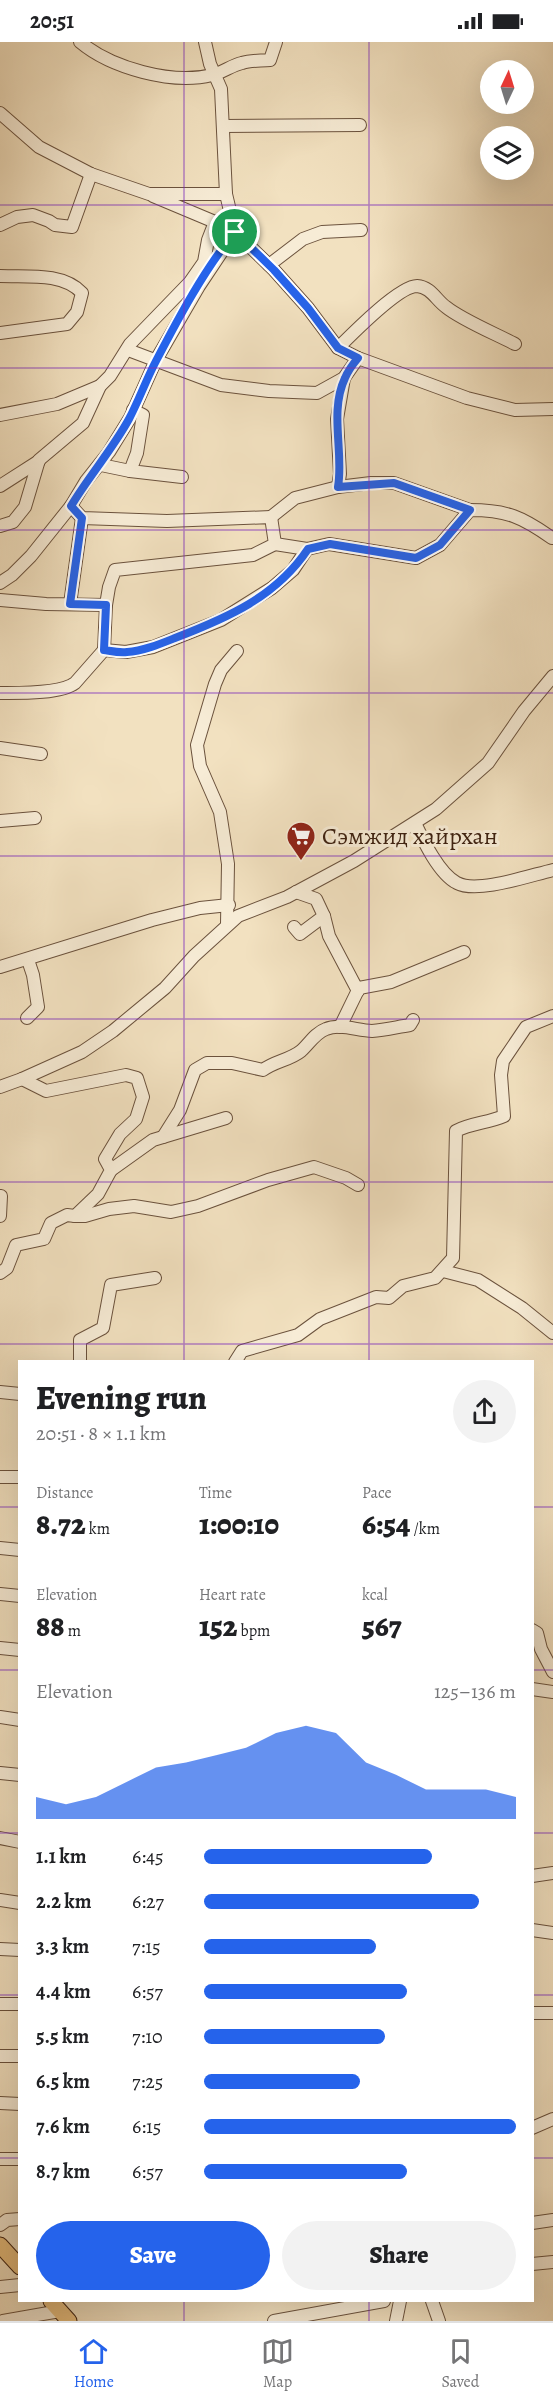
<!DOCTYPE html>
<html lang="en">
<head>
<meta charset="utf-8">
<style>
	body { margin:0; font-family:Alegreya,serif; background:#f2f2f2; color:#202124; height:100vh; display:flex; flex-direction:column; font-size:22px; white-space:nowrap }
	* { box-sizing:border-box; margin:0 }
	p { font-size:20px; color:#757577 }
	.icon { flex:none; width:33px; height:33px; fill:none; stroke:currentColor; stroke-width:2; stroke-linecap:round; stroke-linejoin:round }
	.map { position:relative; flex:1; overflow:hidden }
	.drawer { position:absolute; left:18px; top:1318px; width:516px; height:942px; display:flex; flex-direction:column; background:#fff; border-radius:0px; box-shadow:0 6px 24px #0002 }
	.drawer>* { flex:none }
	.needle { width:39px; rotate:4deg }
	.fabs { position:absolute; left:480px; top:18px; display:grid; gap:12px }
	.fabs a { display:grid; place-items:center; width:54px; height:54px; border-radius:50%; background:#fff; box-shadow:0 6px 24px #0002; font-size:30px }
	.pin { position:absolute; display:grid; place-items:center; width:51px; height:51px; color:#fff; margin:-26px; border:3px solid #fff; border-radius:50%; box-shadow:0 2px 6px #0007 }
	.round { display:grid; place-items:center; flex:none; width:63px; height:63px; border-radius:32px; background:#f2f2f2 }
	.overview { display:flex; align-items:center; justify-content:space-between; height:102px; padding:0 18px }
	h1 { font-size:33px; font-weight:800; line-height:45px }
	.metrics { display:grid; grid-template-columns:repeat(3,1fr); gap:9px; height:102px; padding:6px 18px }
	.metrics div { display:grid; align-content:center }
	.metrics b { font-size:30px; font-weight:800 }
	.metrics small { font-size:16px; font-weight:400 }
	.metrics p { font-size:16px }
	.chart { height:168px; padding:12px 18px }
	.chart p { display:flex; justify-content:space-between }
	.chart svg { width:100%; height:108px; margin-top:6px; fill:#2563eb; opacity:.7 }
	.primary-button { display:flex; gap:12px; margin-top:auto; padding:12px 18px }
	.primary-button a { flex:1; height:69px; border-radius:36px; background:#2563eb; color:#fff; font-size:24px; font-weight:800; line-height:69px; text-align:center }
	.primary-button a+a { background:#f2f2f2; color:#202124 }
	ul { padding:0 18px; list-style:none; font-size:20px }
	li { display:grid; grid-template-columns:96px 72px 1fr; align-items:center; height:45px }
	li i { height:15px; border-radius:8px; background:#2563eb }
	.status { display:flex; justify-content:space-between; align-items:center; height:42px; padding:0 30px; background:#fff; direction:ltr }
	.status svg { height:16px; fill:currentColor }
	.dock { display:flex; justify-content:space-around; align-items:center; height:84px; border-top:2px solid #e0e0e0; background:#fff; font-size:16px; color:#757577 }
	.dock a { display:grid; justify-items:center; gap:3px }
	.dock .selected { color:#2563eb }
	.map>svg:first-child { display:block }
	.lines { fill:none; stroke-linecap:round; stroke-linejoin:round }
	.minor-casing { stroke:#6b523d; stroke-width:14 }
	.major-casing { stroke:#3e2211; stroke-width:17 }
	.minor { stroke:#f7ecd6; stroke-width:12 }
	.major { stroke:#e9c080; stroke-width:15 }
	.route-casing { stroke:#fff; stroke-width:12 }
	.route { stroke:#2563eb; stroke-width:8 }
	.grid { fill:none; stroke:#7b2cbf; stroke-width:1.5; stroke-opacity:0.55 }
	.labels { text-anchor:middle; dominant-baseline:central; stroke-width:6; stroke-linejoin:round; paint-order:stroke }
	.poi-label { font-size:24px; fill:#3e2211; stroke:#f7ecd6; text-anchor:start }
</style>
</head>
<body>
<div class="status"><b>20:51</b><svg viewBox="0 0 49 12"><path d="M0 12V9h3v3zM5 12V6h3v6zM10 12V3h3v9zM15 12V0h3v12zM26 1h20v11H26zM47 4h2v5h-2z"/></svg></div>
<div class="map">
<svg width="553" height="2279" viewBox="0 0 553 2279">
	<rect width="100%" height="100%" fill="#f2e1c0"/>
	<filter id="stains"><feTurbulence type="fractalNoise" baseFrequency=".00333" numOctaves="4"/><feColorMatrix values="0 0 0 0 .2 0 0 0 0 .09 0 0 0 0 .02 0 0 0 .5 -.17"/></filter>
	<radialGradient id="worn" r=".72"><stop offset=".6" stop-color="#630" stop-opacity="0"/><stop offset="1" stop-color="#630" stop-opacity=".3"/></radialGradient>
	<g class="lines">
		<g class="minor-casing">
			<g id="minor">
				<path d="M80,0c31,26 92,43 132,33 10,-2 20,-10 30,-12 9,-3 19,-2 28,-3l6,-18"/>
				<path d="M205,0l5,22 11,25 5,105"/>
				<path d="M0,71l39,34 52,27 58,20h77l9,38 39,38 34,38 30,40 20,10 109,40 48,12 38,-1"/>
				<path d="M223,84l137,-1"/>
				<path d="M0,183l17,-8 16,-2 16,6 6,4 17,2 19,-53"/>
				<path d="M269,223l34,-26 19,-7 39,-2"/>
				<path d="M0,234c26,1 63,-4 82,17l-5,19 -10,12 -67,9"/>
				<path d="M338,306c13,-13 61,-62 79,-62 14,1 19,14 29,21 16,13 50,27 69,37"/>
				<path d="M128,308l93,35 48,6 48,2 27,-15 14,-20"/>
				<path d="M133,368l10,5 -6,38 -7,18 52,6"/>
				<path d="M0,373l57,-11 43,-18"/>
				<path d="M101,423l29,6"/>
				<path d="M0,444l39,-25"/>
				<path d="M338,445l2,-13 -3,-55 7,-41"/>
				<path d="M271,475l24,-19 43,-11 33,-4h23l76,27"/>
				<path d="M0,484l13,-4 12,-15 14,-47 44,-37 17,-37 10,-10 20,-32 60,-62 14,-20 4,-22 7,-18 -62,-26"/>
				<path d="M275,502l32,5 22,-5 87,14 24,-13 30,-35c37,0 52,7 82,28"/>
				<path d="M0,541l12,-8 19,-19 40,-50 15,-25 23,-29 21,-34 26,-58 43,-74 36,-54"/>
				<path d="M0,558l46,4 60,1"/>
				<path d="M70,562l12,-86"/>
				<path d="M104,608l22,2 27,-5 68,-27 51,-32 21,-18 14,-21"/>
				<path d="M0,651c19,0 61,1 75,-10l29,-33 2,-45 3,-18 6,-17 138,-15 22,-11 -4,-27 -104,4 -85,-3 -11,-12"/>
				<path d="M0,706l41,6"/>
				<path d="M0,779l35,-3"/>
				<path d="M415,781c8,17 24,51 42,60 20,11 74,-8 96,-13"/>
				<path d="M324,874l5,20 29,55"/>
				<path d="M227,882l1,-60 -8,-52 -20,-46 -3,-21 18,-61 6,-14 16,-19"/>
				<path d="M294,885l6,7 24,-18 -8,-17 -20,-7"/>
				<path d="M0,925l152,-47 48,-12 29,-3"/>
				<path d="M27,976l11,-11 -5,-32 -5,-15"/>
				<path d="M340,985l19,-39 32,-6 73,-30"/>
				<path d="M0,1045l22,-8 60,-27 31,-21 52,-43 29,-32 44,-40 49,-19 67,-36 82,-52 52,-46 36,-52 29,-35"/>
				<path d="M163,1095l17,-27 15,-40 12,-7h25l31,7c12,-9 27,-10 38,-19 8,-7 14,-18 25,-22 14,-6 32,2 46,2 13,-1 25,-4 38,-6l3,-5"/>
				<path d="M111,1128l42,-30 73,-22"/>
				<path d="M0,1174l1,-20"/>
				<path d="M75,1174h10l24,-7 25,-3 37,6 27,-6 70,-26 46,-13 32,11 12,7"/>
				<path d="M443,1229l35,9 44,28 31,25"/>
				<path d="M0,1231l7,-5 9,-23 28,-6 7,-16 16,-8 8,1 23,-22 13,-24 -6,-11 15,-25 16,-15 7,-22 -6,-19 -11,-3 -80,16 -24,-12"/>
				<path d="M80,1320v-22l23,-12 8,-43 44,-7"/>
				<path d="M235,1320l7,-11 56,-16 22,-16 56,-22 13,1 14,-12 32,-8 18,-20 3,-127c15,-8 32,-8 48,-15l-3,-41 2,-14 23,-34 27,-11"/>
				<path d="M0,1350l20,2"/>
				<path d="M0,1435h20"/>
				<path d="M0,1506l20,2"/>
				<path d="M0,1552l20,2"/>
				<path d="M532,1588l5,3 4,16 12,23"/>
				<path d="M0,1606l20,2"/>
				<path d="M532,1647l21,3"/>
				<path d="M0,1675l20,3"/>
				<path d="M0,1731l20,2"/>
				<path d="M0,1796l20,4"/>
				<path d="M532,1834l21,-3"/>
				<path d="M0,1858l20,3"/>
				<path d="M532,1888l21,3"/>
				<path d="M0,1907l20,1"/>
				<path d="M0,1962h20"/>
				<path d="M532,1971h21"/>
				<path d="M0,2014h20"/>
				<path d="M0,2061l20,1"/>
				<path d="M532,2086l21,-9"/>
				<path d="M0,2117h20"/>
				<path d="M532,2181l21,-3"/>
				<path d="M0,2183l7,-5 13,-1"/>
				<path d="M532,2222l21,-2"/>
				<path d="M0,2245l20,-2"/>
				<path d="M432,2259l7,20"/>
				<path d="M3,2279l57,-10"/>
				<path d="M274,2279l110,-20"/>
				<path d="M396,2279l4,-20"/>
			</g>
		</g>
		<g class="major-casing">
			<g id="major">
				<path d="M0,2203l20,22"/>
				<path d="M51,2259l18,20"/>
			</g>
		</g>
		<use href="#minor" class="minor"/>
		<use href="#major" class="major"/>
	</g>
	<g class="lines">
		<g class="route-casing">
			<path id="route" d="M235,190l39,38 34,38 30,40 20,10c-5,6 -10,13 -13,20 -16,34 -1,74 -7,109l56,-4 76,27 -30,35 -24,13 -86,-14 -22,5c-32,48 -81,69 -133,89 -15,6 -32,13 -48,14 -8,1 -16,-1 -23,-2l2,-45 -36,-1 12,-86 -11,-12c18,-30 41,-56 58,-87 10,-19 17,-39 27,-58 23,-44 48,-91 79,-129z"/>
		</g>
		<use href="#route" class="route"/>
	</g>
	<path class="grid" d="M184,0v1320M369,0v1320M0,163h553M0,326h553M0,488h553M0,651h553M0,814h553M0,977h553M0,1140h553M0,1302h553M0,1465h20M532,1465h21M0,1628h20M532,1628h21M0,1791h20M532,1791h21M0,1953h20M532,1953h21M0,2116h20M532,2116h21M184,2259v20M369,2259v20"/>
	<defs>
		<g id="supermarket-pin" transform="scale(1.5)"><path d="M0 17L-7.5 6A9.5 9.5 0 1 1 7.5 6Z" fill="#8f2418" stroke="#f7ecd6"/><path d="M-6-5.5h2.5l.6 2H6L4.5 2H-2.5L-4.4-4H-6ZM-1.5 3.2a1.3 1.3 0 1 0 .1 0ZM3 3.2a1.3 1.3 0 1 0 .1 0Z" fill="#fff"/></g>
	</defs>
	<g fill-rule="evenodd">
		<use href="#supermarket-pin" x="301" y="794"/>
	</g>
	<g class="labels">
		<g class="poi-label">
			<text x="322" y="794">Сэмжид хайрхан</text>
		</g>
	</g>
	<rect width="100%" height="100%" filter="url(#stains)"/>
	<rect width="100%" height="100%" fill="url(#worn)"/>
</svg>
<div class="fabs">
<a><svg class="needle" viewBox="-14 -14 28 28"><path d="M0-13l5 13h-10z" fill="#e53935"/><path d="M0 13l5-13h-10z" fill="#757577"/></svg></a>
<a><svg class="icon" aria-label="layers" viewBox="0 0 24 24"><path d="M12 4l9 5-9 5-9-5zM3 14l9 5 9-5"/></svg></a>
</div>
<div class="pin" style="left:235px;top:190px;background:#1e9e55"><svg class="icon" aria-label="arrive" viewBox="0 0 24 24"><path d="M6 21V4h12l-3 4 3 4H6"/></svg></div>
<section class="drawer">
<div class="overview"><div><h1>Evening run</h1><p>20:51 · 8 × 1.1 km</p></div><a class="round"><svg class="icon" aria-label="share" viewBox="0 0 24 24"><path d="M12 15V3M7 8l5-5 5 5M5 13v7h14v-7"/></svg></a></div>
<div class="metrics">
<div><p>Distance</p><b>8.72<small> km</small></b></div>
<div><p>Time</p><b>1:00:10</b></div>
<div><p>Pace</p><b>6:54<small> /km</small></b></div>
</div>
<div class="metrics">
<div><p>Elevation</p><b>88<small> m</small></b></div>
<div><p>Heart rate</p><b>152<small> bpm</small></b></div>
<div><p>kcal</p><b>567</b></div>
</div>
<div class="chart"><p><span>Elevation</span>125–136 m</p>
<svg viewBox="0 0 160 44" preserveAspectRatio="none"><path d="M0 44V35L10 38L20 35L30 29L40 23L50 21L60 18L70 15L80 9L90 6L100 9L110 21L120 26L130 32L140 32L150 32L160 35V44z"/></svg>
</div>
<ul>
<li><b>1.1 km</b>6:45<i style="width:73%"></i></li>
<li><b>2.2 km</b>6:27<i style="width:88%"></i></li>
<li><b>3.3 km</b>7:15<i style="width:55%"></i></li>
<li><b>4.4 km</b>6:57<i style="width:65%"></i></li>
<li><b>5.5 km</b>7:10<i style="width:58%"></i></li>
<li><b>6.5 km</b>7:25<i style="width:50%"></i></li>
<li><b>7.6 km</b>6:15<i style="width:100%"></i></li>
<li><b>8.7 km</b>6:57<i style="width:65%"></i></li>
</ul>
<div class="primary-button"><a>Save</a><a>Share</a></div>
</section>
</div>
<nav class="dock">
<a class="selected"><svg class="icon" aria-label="home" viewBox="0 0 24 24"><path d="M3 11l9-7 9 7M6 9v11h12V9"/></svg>Home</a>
<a><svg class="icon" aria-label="map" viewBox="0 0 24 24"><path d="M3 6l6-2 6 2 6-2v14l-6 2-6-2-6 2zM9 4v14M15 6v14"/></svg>Map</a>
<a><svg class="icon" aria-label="saved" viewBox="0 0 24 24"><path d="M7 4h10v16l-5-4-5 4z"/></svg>Saved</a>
</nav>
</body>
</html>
